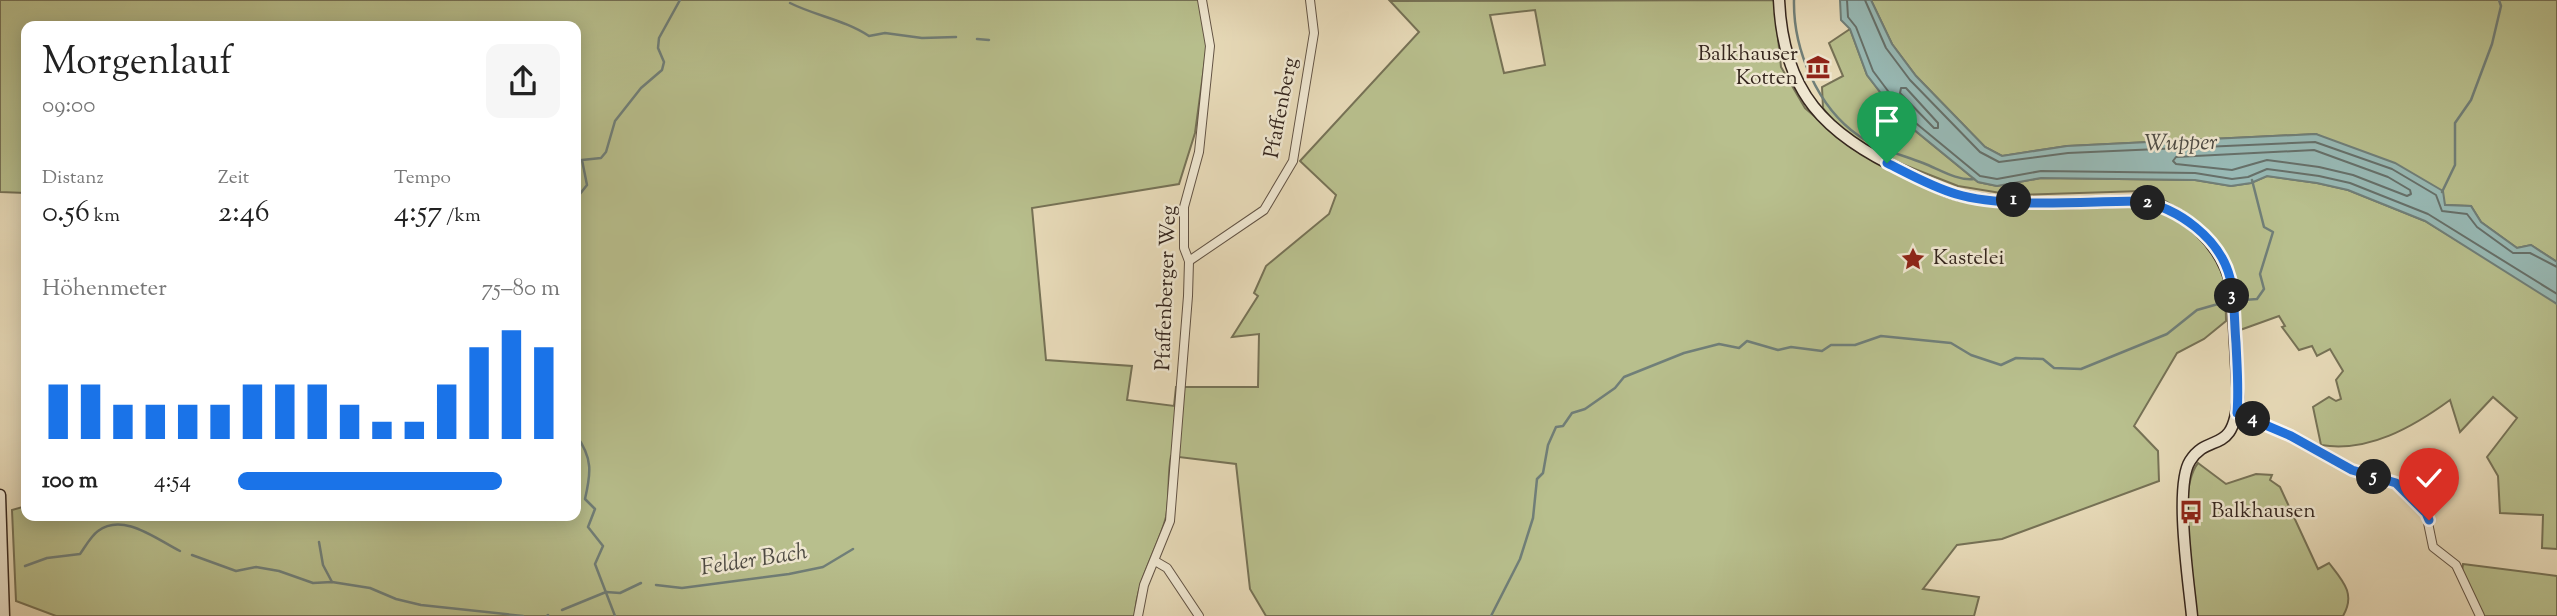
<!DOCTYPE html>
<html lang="de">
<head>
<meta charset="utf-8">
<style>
	body { margin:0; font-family:"Sorts Mill Goudy",serif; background:#f6f6f6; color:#222; height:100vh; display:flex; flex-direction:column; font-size:26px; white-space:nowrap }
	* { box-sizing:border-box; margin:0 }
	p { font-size:23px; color:#767676 }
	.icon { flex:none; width:38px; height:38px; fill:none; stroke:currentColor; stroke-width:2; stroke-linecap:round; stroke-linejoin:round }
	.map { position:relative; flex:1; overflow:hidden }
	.drawer { position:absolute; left:21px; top:21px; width:560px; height:500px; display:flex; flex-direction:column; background:#fff; border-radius:14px; box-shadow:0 4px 18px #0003 }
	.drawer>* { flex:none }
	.pin { position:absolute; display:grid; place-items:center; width:60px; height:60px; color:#fff; margin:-72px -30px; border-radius:50% 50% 50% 0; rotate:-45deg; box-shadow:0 0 7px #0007 }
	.pin .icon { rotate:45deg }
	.km { position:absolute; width:35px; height:35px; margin:-18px; border-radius:50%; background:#222; color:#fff; font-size:19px; line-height:35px; text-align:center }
	.round { display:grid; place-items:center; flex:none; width:74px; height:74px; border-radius:14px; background:#f6f6f6 }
	.headline { display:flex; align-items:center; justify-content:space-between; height:119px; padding:0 21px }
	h1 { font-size:38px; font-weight:600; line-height:52px }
	.stats { display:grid; grid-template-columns:repeat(3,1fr); gap:10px; height:119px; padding:7px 21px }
	.stats div { display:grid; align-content:center }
	.stats b { font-size:30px; font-weight:600 }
	.stats small { font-size:19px; font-weight:400 }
	.stats p { font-size:19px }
	.chart { height:196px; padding:14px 21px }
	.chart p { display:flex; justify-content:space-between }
	.chart svg { width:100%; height:126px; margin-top:7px; stroke:#1a73e8; stroke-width:6 }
	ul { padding:0 21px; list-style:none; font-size:23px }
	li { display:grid; grid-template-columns:112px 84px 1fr; align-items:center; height:52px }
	li i { height:18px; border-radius:9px; background:#1a73e8 }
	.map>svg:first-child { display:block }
	.green { fill:#b8bf8d; stroke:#767256; stroke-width:2; fill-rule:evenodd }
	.water { fill:#98bab6; stroke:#707f79; stroke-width:2 }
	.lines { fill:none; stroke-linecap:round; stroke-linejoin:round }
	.shore { stroke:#66706a; stroke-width:2 }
	.stream { stroke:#707f79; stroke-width:2.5 }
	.minor-casing { stroke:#625344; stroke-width:10 }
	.secondary-casing { stroke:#35261e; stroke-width:13 }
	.minor { stroke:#efe7d1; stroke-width:8 }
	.secondary { stroke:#efe7d1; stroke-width:10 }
	.route-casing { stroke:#fff; stroke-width:14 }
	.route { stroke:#1a73e8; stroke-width:9 }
	.labels { text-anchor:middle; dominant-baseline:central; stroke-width:5; stroke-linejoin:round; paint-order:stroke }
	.poi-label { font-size:21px; fill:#35261e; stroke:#efe7d1; text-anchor:start }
	.street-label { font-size:21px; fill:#35261e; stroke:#efe7d1 }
	.water-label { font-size:23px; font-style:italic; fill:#4e4b44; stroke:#efe7d1 }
</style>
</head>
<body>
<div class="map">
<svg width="2557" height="616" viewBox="0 0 2557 616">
	<rect width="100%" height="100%" fill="#e7dab8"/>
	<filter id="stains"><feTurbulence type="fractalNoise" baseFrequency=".00286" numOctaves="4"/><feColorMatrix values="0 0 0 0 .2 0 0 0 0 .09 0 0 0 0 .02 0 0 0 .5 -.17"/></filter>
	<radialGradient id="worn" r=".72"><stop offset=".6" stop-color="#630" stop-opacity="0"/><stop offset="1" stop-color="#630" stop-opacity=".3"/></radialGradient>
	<g class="green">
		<path d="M0,0h1199l8,45 -12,88 -16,51 -147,24 14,152 86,6 -5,34 47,6 2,-19h82l1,-53 -27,3 26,-41 -4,-3 12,-27 63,-52 7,-19 -36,-34 119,-129 -29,-31 384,-1 7,67 24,41 46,40 54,30 47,19 181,9 32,5 30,22 20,22 10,19 1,47 -22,18 -27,14 -43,73 24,25 1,30 -157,58 -45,6 -34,44 56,8 -5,19h-708l-16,-27 -14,-125 -65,-8c-4,20 -1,41 -5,61 -9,34 -30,63 -31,99h-1079l-40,-15 -4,-91 14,-4v10h550v-490h-550v167l-26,-1zM1535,10l10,55 -41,8 -14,-58z"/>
		<path d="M1871,0h686v262l-26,-17 -14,3 -36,-26 -10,-16 -26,-1 -129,-71 -249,12 -65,10 -17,-9 -69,-71 -24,-32z"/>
		<path d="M1850,29l17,46 34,44 77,63 19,4 44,-8 154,2 36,6 20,-3 16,-7 50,7 31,7 77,31 126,77 6,6v245l-15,-1 1,-33 -43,-2 -2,-37 -11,-19 30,-39 -24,-21 -33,35 -10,-32c-37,27 -82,53 -129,45l-8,-38 16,-10 7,4 5,-2 -5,-19 7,-9 -13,-22 -13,7 -5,-10 -13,4 -17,-23 3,-1 -6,-10 -39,14 -3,-44 -14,-33 -26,-30 -30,-21 -25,-11 -129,4 -55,-9 -74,-29 -45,-29 -16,-20 -1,-21 21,-11 -14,-33z"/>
		<path d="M2198,463l28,21 30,-10 16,1 -2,5 10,7 38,82 11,-6c14,18 27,31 14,53h-148c-2,-36 -19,-126 3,-153z"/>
		<path d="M2463,564l94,12v40h-75l-20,-44z"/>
	</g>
	<path class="water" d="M1840,0h31l21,44 24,32 69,71 17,9 65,-10 249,-12 79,29 48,28 2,14 26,1 10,16 36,26 14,-3 26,17v42l-132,-83 -77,-31 -31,-7 -50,-7 -16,7 -20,3 -36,-6 -154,-2 -44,8 -19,-4 -77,-63 -34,-44 -17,-46 -9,-9z"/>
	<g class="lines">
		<g class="shore">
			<path d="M1847,0l1,17 8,10 17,44 33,44 74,61 17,3 44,-8 154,2 37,6 16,-2 19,-8 52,7 31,7 78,31 129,80"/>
			<path d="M1865,0l21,48 24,32 70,72 19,10 69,-9 247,-11 77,27 44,26 6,16 25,3 10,13 36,26h17l27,14"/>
			<path d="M1901,88h5l32,35v5h-4l-34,-35z"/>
			<path d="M2314,150l74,27 22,13 1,4 -4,2 -54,-21 -34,-8 -52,-7 -35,10 -56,-6 -3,-3 3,-4z"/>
		</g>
		<g class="stream">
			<path d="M1794,0c-1,49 23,107 65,136 18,13 44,19 64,27 16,6 34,18 51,16"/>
			<path d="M790,3c26,13 55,17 79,33l16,-3 37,5 34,-1"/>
			<path d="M977,39l12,1"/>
			<path d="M2442,192l13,-27v-42l16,-23 21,-56 9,-38 -2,-6"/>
			<path d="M576,199l11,-14 -5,-25 19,-2 5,-6 9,-31 26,-33 21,-18 2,-8 -6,-14 1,-10 21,-38"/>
			<path d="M2244,300l13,-1 7,-10 -4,-15 13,-42 -9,-5 -12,-47"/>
			<path d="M576,435c17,23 15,38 9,64l10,10 -7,18 15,19 -8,18 20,52"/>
			<path d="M319,542l4,23 9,17"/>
			<path d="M192,555l44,16 20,-4 23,4 34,12 19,-1 38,6 26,11 25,6 102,11"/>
			<path d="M25,566l22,-8 33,-4c5,-7 11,-18 18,-23 25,-19 58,8 82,20"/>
			<path d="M656,585l26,3 107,-14 34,-7 30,-18"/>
			<path d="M562,610l44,-18 14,1 21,-10"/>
			<path d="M547,616l1,-1"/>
			<path d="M1491,616l29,-57 13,-41 4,-39 6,-6 5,-28 8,-18 7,-1 9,-13 13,-4 30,-21 9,-11 60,-24 35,-9 20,4 8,-7 31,9 13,-3 31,4 9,-6h24l26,-9 70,7 20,12 30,10 15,-7 27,1 11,9 27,1 86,-35 30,-24 21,-6"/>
		</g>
		<g class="minor-casing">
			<g id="minor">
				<path d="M1189,261l75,-51 29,-49 21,-128 -4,-33"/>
				<path d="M2237,413l54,23 61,33 44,14 30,30 7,34 23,18 24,51"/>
				<path d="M1155,561l12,7 32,48"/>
				<path d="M1138,616l6,-31 26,-64 18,-225 1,-35 -5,-13v-41l15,-55 11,-106 -8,-46"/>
			</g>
		</g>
		<g class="secondary-casing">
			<g id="secondary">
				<path d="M1779,0c4,92 46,135 127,172 17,8 35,19 53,23 55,13 125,6 181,6 45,8 83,43 92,88l6,108c-4,60 -29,34 -48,64 -16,25 -1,123 2,155"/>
				<path d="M0,495l4,121"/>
			</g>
		</g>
		<use href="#minor" class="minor"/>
		<use href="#secondary" class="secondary"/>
	</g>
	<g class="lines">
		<g class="route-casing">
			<path id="route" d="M1887,163c22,11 45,24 69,31 50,15 130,7 184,7 38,7 80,37 90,77 5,21 4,43 6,65 1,23 3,46 1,70l54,23 61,34 44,13 30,30 3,7"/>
		</g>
		<use href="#route" class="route"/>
	</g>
	<defs>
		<g id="museum-bare" transform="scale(1.89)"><path d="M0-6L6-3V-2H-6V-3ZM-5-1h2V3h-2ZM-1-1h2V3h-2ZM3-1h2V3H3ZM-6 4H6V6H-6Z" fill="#8f2418" stroke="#efe7d1" stroke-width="2.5" paint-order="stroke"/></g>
		<g id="sight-bare" transform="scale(1.89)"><path d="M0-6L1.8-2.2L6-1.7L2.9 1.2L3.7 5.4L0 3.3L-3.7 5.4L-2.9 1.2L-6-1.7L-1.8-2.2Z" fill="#8f2418" stroke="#efe7d1" stroke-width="2.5" paint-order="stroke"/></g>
		<g id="bus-bare" transform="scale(1.89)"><path d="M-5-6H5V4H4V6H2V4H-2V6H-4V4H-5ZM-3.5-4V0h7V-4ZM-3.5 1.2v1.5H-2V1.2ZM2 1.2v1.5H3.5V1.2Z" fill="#8f2418" stroke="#efe7d1" stroke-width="2.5" paint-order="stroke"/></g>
	</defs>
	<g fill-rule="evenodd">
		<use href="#museum-bare" x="1818" y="67"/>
		<use href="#sight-bare" x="1913" y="259"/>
		<use href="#bus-bare" x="2191" y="512"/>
	</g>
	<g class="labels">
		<g class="poi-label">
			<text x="1798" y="55" text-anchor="end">Balkhauser<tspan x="1798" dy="24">Kotten</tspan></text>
			<text x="1933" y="259">Kastelei</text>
			<text x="2211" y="512">Balkhausen</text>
		</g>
		<g class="street-label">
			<text transform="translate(1282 108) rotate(-79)">Pfaffenberg</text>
			<text transform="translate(1167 288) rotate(-88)">Pfaffenberger Weg</text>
		</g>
		<g class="water-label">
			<text transform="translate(2181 144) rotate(-1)">Wupper</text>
			<text transform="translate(754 561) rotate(-9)">Felder Bach</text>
		</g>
	</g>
	<rect width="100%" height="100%" filter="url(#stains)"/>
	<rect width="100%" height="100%" fill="url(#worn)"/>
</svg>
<div class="pin" style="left:1887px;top:163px;background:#1e9e55"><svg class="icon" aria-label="arrive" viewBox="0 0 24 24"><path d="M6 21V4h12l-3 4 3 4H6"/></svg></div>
<div class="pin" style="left:2429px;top:520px;background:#d93025"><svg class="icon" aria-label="check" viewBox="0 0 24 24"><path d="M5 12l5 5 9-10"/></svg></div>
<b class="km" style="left:2014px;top:200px">1</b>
<b class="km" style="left:2148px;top:203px">2</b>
<b class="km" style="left:2232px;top:296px">3</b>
<b class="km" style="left:2253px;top:419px">4</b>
<b class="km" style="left:2374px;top:477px">5</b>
<section class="drawer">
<div class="headline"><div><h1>Morgenlauf</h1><p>09:00</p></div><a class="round"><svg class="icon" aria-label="share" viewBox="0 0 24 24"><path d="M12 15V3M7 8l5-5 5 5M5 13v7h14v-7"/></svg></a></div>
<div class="stats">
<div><p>Distanz</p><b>0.56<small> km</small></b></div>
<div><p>Zeit</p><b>2:46</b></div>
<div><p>Tempo</p><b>4:57<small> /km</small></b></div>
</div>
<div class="chart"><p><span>Höhenmeter</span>75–80 m</p>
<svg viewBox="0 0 160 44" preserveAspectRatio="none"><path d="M5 44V25M15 44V25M25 44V32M35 44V32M45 44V32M55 44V32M65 44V25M75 44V25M85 44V25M95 44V32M105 44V38M115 44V38M125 44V25M135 44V12M145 44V6M155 44V12"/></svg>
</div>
<ul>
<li><b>100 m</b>4:54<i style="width:82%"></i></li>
</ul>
</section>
</div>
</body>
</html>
